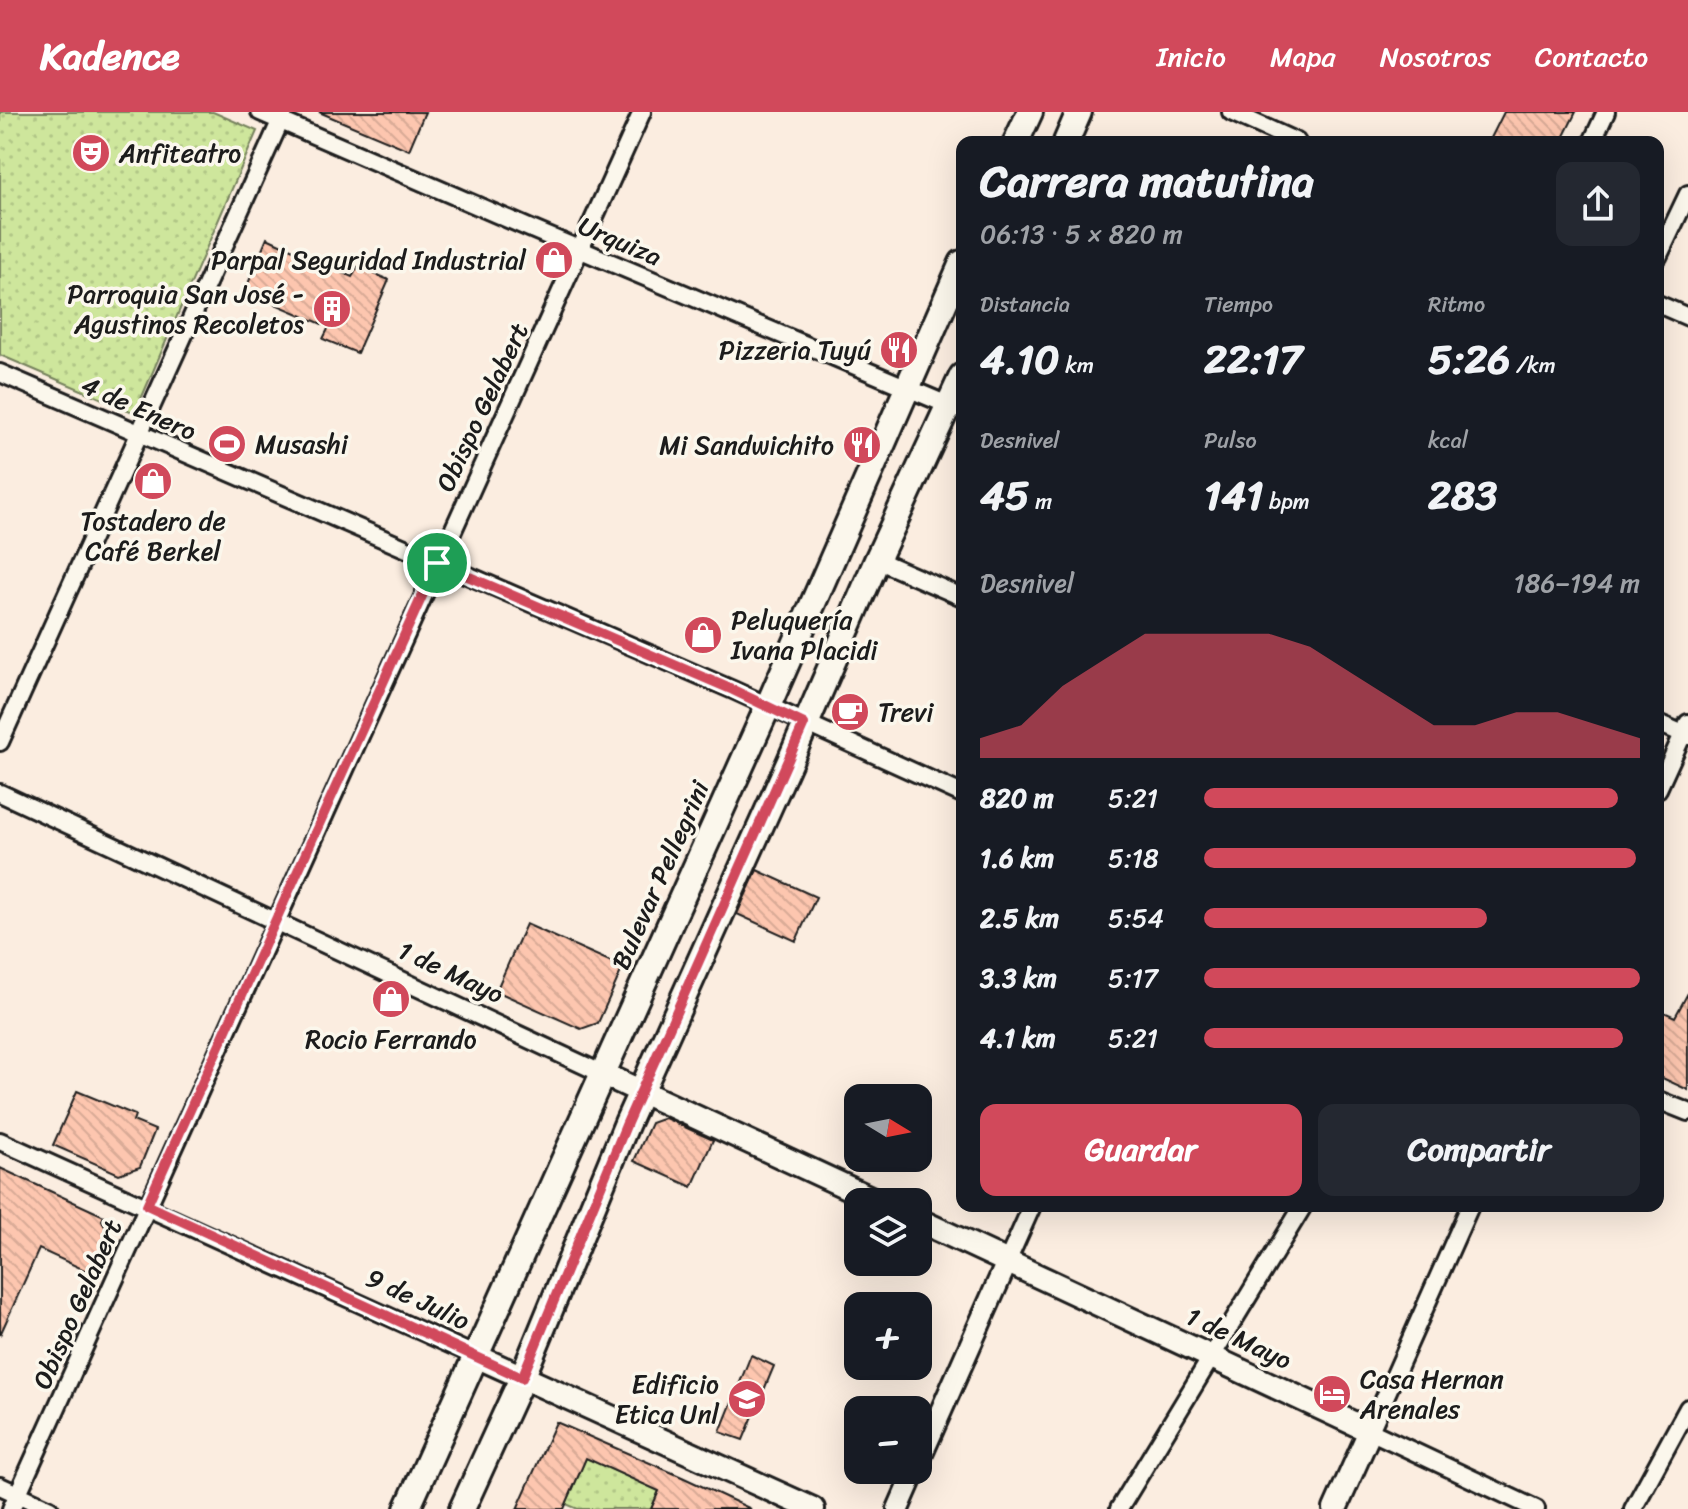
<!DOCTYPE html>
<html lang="es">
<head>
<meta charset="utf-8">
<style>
	body { margin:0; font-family:Sriracha,sans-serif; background:#242831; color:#f1f3f6; height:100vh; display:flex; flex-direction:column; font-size:30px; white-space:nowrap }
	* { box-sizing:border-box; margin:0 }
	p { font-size:26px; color:#9ea1a6 }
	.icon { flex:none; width:44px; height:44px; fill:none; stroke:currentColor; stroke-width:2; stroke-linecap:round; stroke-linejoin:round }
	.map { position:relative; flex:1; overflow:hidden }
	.details { position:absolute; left:956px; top:24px; width:708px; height:1076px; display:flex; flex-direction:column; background:#171b24; border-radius:16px; box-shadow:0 8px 32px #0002 }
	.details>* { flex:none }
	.needle { width:52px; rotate:100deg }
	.tools { position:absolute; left:844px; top:972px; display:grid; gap:16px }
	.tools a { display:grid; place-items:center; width:88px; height:88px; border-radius:16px; background:#171b24; box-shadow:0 8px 32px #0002; font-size:40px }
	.pin { position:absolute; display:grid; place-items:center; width:68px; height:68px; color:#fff; margin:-34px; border:4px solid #fff; border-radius:50%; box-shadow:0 2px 8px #0007 }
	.round { display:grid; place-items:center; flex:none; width:84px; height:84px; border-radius:16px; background:#242831 }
	.headline { display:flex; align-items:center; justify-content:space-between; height:136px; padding:0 24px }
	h1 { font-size:44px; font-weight:700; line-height:60px }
	.stats { display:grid; grid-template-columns:repeat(3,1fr); gap:12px; height:136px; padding:8px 24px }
	.stats div { display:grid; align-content:center }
	.stats b { font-size:40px; font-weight:700 }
	.stats small { font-size:22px; font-weight:400 }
	.stats p { font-size:22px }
	.chart { height:224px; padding:16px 24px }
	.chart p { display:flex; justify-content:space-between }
	.chart svg { width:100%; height:144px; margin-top:8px; fill:#d1495b; opacity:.7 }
	.cta { display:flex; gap:16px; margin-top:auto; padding:16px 24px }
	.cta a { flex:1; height:92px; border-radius:16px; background:#d1495b; color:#fff; font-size:32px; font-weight:700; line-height:92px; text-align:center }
	.cta a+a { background:#242831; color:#f1f3f6 }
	ul { padding:0 24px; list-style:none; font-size:26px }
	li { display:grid; grid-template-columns:128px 96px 1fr; align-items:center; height:60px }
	li i { height:20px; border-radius:10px; background:#d1495b }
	header { display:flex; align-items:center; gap:48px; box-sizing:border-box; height:112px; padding:0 40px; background:#d1495b; color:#fff }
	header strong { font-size:38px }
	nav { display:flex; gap:44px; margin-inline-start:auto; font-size:28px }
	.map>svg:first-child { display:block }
	.green { fill:url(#green-dots); stroke:#75815c; stroke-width:2 }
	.building { fill:url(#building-back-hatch); stroke:#1c1c1c; stroke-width:2 }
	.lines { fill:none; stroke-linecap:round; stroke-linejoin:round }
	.minor-casing { stroke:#1c1c1c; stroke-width:22 }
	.tertiary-casing { stroke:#1c1c1c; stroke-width:26 }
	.secondary-casing { stroke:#1c1c1c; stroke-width:28 }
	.primary-casing { stroke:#1c1c1c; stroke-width:30 }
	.minor { stroke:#fbf7ec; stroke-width:16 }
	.tertiary { stroke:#fbf7ec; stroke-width:20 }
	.secondary { stroke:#fbf7ec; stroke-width:22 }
	.primary { stroke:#fbf7ec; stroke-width:24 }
	.route-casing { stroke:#fff; stroke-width:16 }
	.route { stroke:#d1495b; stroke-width:10 }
	.labels { text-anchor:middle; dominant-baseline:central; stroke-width:7; stroke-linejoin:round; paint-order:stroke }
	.poi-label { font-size:26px; fill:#1c1c1c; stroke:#fbf7ec; text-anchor:start }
	.street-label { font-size:26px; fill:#1c1c1c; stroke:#fbf7ec }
</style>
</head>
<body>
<header>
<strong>Kadence</strong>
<nav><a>Inicio</a><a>Mapa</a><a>Nosotros</a><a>Contacto</a></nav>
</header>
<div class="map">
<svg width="1688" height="1397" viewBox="0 0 1688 1397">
	<defs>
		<pattern id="green-dots" width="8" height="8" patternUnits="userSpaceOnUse" patternTransform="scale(2)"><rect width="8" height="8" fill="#cee69c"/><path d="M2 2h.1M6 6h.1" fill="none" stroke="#b0c586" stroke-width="1.8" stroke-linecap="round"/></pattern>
		<pattern id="building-back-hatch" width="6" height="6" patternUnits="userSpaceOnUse" patternTransform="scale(2)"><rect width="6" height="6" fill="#fdc6af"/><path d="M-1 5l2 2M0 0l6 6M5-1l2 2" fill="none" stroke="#d8aa96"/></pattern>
	</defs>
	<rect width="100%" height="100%" fill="#fbede0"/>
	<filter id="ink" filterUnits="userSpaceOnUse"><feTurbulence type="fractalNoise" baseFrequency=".0125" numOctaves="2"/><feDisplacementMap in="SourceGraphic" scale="16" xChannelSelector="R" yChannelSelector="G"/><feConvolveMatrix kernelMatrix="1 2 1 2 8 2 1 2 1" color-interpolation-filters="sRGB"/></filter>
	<g filter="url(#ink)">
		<g class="green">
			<path d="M0,0h213l44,19 -122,282 -135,-58z"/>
			<path d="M586,1346l73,33 -8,18h-73l-12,-5z"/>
		</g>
		<g class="building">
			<path d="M319,0h106l-16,38z"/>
			<path d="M1504,0h72l-15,30h-72z"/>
			<circle cx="90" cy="40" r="14"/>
			<path d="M267,126l85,39 6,-10 31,13 -32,73 -34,-14 6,-12 -84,-36z"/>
			<path d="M757,758l59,27 -20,44 -59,-27z"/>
			<path d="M526,812l97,43 -25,56 -17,6 -85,-38z"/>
			<path d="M1688,881v97l-30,-14v-51l6,-13 11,5z"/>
			<path d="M77,979l58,24 -2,6 22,9 -15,37 -21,7 -66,-29z"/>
			<path d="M665,1006l48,22 -21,47 -58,-26 17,-38z"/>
			<path d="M0,1056l104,48 -2,4 7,14 -18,39 -52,-24 -39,86z"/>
			<path d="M751,1243l23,11 -31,74 -23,-8z"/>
			<path d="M556,1310l126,55 69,32h-100l8,-18 -73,-33 -22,51h-47z"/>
		</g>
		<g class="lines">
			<g class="minor-casing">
				<g id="minor">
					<path d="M260,0l269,116 433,183"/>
					<path d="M1231,0l66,30"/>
					<path d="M1592,30l14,-30"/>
					<path d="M1658,145l30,-63"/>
					<path d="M1658,192l30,13"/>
					<path d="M0,261l733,317 229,104"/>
					<path d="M877,448l85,37"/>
					<path d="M1658,611l30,13"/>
					<path d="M0,630l284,-629"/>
					<path d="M1658,677l30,-66"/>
					<path d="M0,681l601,280"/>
					<path d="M1658,988l30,12"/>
					<path d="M0,1029l476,215"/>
					<path d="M1470,1094l-100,225 166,78"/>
					<path d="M1007,1150l25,-56"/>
					<path d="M0,1374l50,23"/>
					<path d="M11,1397l631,-1397"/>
					<path d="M1119,1397l184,-303"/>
					<path d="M1633,1397l55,-101"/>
				</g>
			</g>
			<g class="tertiary-casing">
				<g id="tertiary">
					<path d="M918,1351l89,-201"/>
					<path d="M898,1397l17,-39"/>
				</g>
			</g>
			<g class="secondary-casing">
				<g id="secondary">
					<path d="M601,961l278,129"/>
					<path d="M918,1108l452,211 -35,78"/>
					<path d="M476,1244l337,153"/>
				</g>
			</g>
			<g class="primary-casing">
				<g id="primary">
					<path d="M1016,30l14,-30"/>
					<path d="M1066,30l13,-30"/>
					<path d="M407,1397l361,-803 194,-443"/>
					<path d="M462,1397l60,-131 105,-255 162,-360 88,-203 85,-184"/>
				</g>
			</g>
			<use href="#minor" class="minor"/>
			<use href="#tertiary" class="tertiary"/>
			<use href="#secondary" class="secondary"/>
			<use href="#primary" class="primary"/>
		</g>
	</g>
	<g class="lines" filter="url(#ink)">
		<g class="route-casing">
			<path id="route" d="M437,451l296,127 71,34 -177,399 -105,255 -375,-173z"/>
		</g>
		<use href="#route" class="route"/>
	</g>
	<defs>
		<g id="theatre-disc" transform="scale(2)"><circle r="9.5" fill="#d1495b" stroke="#fbf7ec"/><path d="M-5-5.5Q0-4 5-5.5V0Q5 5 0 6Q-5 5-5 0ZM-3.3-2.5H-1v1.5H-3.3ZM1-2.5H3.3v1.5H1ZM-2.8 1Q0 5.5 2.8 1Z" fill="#fff"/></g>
		<g id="shop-disc" transform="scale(2)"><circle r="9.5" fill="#d1495b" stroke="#fbf7ec"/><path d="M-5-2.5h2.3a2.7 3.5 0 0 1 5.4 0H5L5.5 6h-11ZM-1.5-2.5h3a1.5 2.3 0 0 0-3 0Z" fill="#fff"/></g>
		<g id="building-disc" transform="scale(2)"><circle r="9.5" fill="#d1495b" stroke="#fbf7ec"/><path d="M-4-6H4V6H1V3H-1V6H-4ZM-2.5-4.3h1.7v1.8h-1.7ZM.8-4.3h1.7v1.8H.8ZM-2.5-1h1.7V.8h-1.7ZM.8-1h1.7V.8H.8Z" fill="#fff"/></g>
		<g id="restaurant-disc" transform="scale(2)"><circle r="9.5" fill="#d1495b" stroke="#fbf7ec"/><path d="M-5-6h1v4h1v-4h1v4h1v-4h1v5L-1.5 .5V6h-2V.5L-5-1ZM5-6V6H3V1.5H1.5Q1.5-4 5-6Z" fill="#fff"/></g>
		<g id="stadium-disc" transform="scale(2)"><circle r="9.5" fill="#d1495b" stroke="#fbf7ec"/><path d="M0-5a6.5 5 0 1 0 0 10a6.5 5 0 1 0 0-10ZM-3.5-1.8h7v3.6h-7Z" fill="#fff"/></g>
		<g id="cafe-disc" transform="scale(2)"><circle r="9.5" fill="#d1495b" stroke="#fbf7ec"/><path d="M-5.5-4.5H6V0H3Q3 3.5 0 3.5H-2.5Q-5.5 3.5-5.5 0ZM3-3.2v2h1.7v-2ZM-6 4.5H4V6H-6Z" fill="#fff"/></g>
		<g id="hotel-disc" transform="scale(2)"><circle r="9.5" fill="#d1495b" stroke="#fbf7ec"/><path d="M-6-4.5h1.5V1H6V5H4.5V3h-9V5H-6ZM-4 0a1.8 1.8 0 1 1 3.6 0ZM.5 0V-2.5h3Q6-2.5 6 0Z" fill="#fff"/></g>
		<g id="university-disc" transform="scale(2)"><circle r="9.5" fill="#d1495b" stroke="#fbf7ec"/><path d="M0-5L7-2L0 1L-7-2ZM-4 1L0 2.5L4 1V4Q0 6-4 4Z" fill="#fff"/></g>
	</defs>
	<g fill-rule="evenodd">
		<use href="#theatre-disc" x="91" y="41"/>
		<use href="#shop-disc" x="554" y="148"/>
		<use href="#building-disc" x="332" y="197"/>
		<use href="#restaurant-disc" x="899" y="238"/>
		<use href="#stadium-disc" x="227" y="332"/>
		<use href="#restaurant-disc" x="862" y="333"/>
		<use href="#shop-disc" x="153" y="369"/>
		<use href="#shop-disc" x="703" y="523"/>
		<use href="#cafe-disc" x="850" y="600"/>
		<use href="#shop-disc" x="391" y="887"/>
		<use href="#hotel-disc" x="1332" y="1282"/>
		<use href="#university-disc" x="747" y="1287"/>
	</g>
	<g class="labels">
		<g class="poi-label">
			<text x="119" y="41">Anfiteatro</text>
			<text x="526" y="148" text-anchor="end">Parpal Seguridad Industrial</text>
			<text x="304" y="182" text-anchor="end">Parroquia San José -<tspan x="304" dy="30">Agustinos Recoletos</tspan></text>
			<text x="871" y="238" text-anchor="end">Pizzeria Tuyú</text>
			<text x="255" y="332">Musashi</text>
			<text x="834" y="333" text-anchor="end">Mi Sandwichito</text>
			<text x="153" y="409" text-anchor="middle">Tostadero de<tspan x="153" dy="30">Café Berkel</tspan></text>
			<text x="731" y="508">Peluquería<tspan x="731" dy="30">Ivana Placidi</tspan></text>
			<text x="878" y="600">Trevi</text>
			<text x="391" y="927" text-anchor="middle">Rocio Ferrando</text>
			<text x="1360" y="1267">Casa Hernan<tspan x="1360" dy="30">Arenales</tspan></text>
			<text x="719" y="1272" text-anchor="end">Edificio<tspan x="719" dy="30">Etica Unl</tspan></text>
		</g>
		<g class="street-label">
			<text transform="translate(620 129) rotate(23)">Urquiza</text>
			<text transform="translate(482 295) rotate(-65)">Obispo Gelabert</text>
			<text transform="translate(139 296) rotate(24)">4 de Enero</text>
			<text transform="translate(660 763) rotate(-66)">Bulevar Pellegrini</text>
			<text transform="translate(451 860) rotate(25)">1 de Mayo</text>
			<text transform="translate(418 1187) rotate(25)">9 de Julio</text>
			<text transform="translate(77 1192) rotate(-66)">Obispo Gelabert</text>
			<text transform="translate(1239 1226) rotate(25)">1 de Mayo</text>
		</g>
	</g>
</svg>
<div class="tools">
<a><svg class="needle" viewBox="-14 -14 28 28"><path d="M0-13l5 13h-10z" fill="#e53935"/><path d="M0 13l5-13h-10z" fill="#9ea1a6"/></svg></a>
<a><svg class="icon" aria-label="layers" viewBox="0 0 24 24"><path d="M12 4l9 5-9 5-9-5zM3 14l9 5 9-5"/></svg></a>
<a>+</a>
<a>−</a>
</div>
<div class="pin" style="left:437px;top:451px;background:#1e9e55"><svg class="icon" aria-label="arrive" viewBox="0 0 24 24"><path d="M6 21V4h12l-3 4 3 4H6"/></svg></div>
<section class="details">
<div class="headline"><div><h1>Carrera matutina</h1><p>06:13 · 5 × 820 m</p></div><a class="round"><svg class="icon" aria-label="share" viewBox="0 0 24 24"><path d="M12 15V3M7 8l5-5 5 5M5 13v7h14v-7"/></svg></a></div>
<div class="stats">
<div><p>Distancia</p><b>4.10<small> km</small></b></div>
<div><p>Tiempo</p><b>22:17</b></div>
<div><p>Ritmo</p><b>5:26<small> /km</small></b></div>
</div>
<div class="stats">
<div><p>Desnivel</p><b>45<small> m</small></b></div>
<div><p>Pulso</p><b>141<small> bpm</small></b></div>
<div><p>kcal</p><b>283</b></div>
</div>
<div class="chart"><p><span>Desnivel</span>186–194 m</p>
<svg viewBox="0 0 160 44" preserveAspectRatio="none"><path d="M0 44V38L10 34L20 22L30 14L40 6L50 6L60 6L70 6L80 10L90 18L100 26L110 34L120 34L130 30L140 30L150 34L160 38V44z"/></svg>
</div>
<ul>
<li><b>820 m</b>5:21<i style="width:95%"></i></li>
<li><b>1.6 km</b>5:18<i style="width:99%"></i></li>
<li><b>2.5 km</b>5:54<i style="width:65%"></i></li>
<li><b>3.3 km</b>5:17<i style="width:100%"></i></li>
<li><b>4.1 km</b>5:21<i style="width:96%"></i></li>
</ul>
<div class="cta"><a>Guardar</a><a>Compartir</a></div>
</section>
</div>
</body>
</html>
